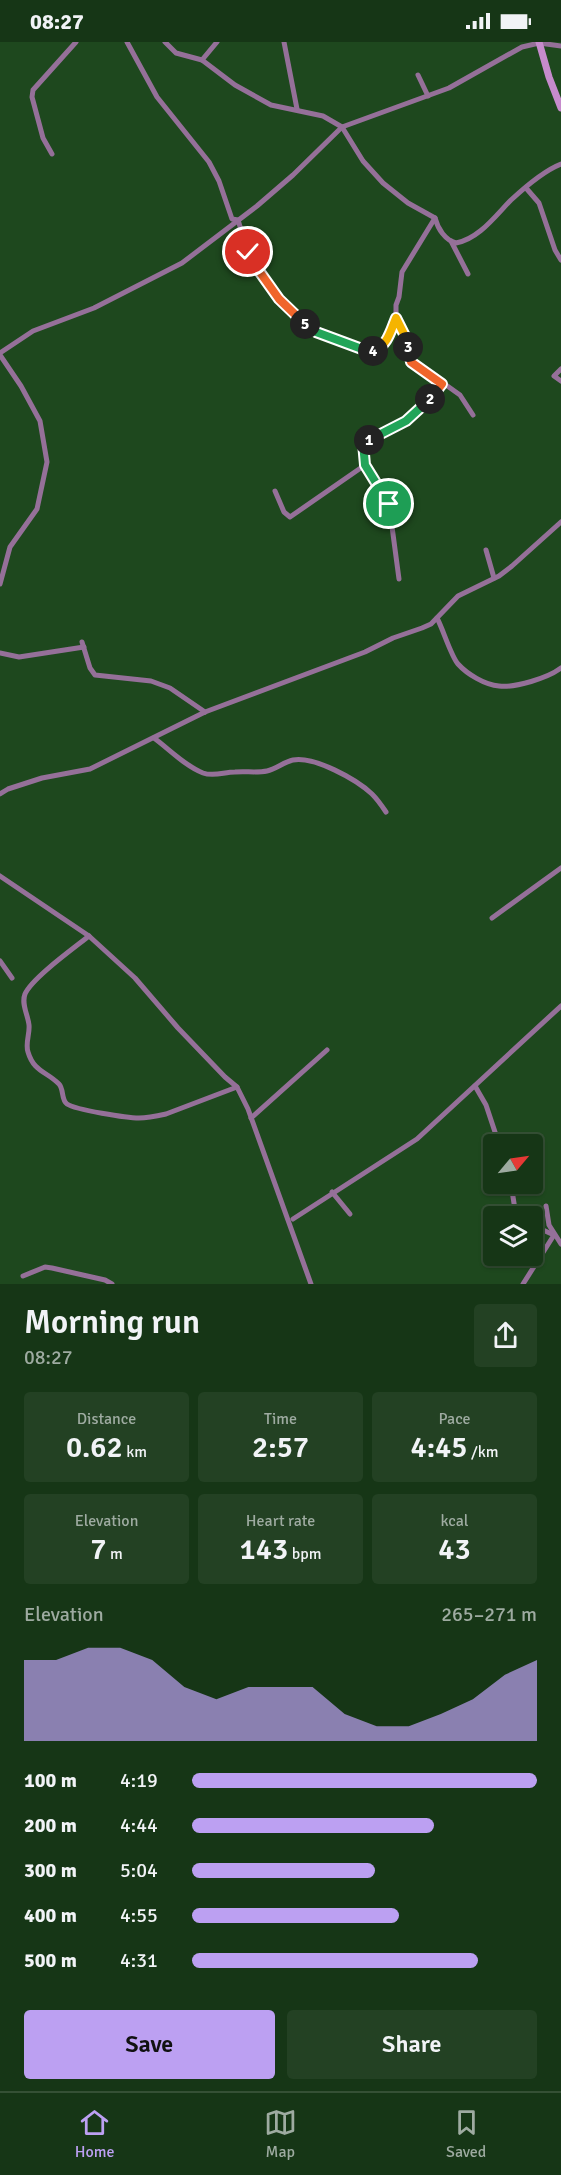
<!DOCTYPE html>
<html lang="en">
<head>
<meta charset="utf-8">
<style>
	body { margin:0; font-family:Signika,sans-serif; background:#234123; color:#f1f3f6; height:100vh; display:flex; flex-direction:column; font-size:22px; white-space:nowrap }
	* { box-sizing:border-box; margin:0 }
	p { font-size:20px; color:#9eaba1 }
	.icon { flex:none; width:33px; height:33px; fill:none; stroke:currentColor; stroke-width:2; stroke-linecap:round; stroke-linejoin:round }
	.map { position:relative; height:1242px; overflow:hidden }
	.side { display:flex; flex-direction:column; background:#163616; flex:1 }
	.side>* { flex:none }
	.needle { width:39px; rotate:61deg }
	.fabs { position:absolute; left:483px; top:1092px; display:grid; gap:12px }
	.fabs a { display:grid; place-items:center; width:60px; height:60px; border-radius:6px; background:#163616; box-shadow:0 2px 4px #0004,0 0 0 2px #355035; font-size:30px }
	.pin { position:absolute; display:grid; place-items:center; width:51px; height:51px; color:#fff; margin:-26px; border:3px solid #fff; border-radius:50%; box-shadow:0 2px 6px #0007 }
	.km { position:absolute; width:30px; height:30px; margin:-15px; border-radius:50%; background:#222; color:#fff; font-size:16px; line-height:30px; text-align:center }
	.round { display:grid; place-items:center; flex:none; width:63px; height:63px; border-radius:6px; background:#234123 }
	.overview { display:flex; align-items:center; justify-content:space-between; height:102px; padding:0 24px }
	h1 { font-size:33px; font-weight:600; line-height:45px }
	.stats { display:grid; grid-template-columns:repeat(3,1fr); gap:9px; height:102px; padding:6px 24px }
	.stats div { display:grid; align-content:center; border-radius:6px; background:#234123; text-align:center }
	.stats b { font-size:30px; font-weight:600 }
	.stats small { font-size:16px; font-weight:400 }
	.stats p { font-size:16px }
	.chart { height:168px; padding:12px 24px }
	.chart p { display:flex; justify-content:space-between }
	.chart svg { width:100%; height:108px; margin-top:6px; fill:#bca0f2; opacity:.7 }
	.cta { display:flex; gap:12px; margin-top:auto; padding:12px 24px }
	.cta a { flex:1; height:69px; border-radius:6px; background:#bca0f2; color:#111; font-size:24px; font-weight:600; line-height:69px; text-align:center }
	.cta a+a { background:#234123; color:#f1f3f6 }
	ul { padding:0 24px; list-style:none; font-size:20px }
	li { display:grid; grid-template-columns:96px 72px 1fr; align-items:center; height:45px }
	li i { height:15px; border-radius:8px; background:#bca0f2 }
	.status { display:flex; justify-content:space-between; align-items:center; height:42px; padding:0 30px; background:#163616; direction:ltr }
	.status svg { height:16px; fill:currentColor }
	.dock { display:flex; justify-content:space-around; align-items:center; height:84px; border-top:2px solid #355035; background:#163616; font-size:16px; color:#9eaba1 }
	.dock a { display:grid; justify-items:center; gap:3px }
	.dock .selected { color:#bca0f2 }
	.map>svg:first-child { display:block }
	.lines { fill:none; stroke-linecap:round; stroke-linejoin:round }
	.street { stroke:#957099; stroke-width:5 }
	.secondary { stroke:#c68bcc; stroke-width:7 }
	.split-1-casing { stroke:#fff; stroke-width:12 }
	.split-2-casing { stroke:#fff; stroke-width:12 }
	.split-3-casing { stroke:#fff; stroke-width:12 }
	.split-4-casing { stroke:#fff; stroke-width:12 }
	.split-5-casing { stroke:#fff; stroke-width:12 }
	.split-6-casing { stroke:#fff; stroke-width:12 }
	.split-7-casing { stroke:#fff; stroke-width:12 }
	.split-1 { stroke:#22a559; stroke-width:8 }
	.split-2 { stroke:#22a559; stroke-width:8 }
	.split-3 { stroke:#f0652b; stroke-width:8 }
	.split-4 { stroke:#f5b400; stroke-width:8 }
	.split-5 { stroke:#22a559; stroke-width:8 }
	.split-6 { stroke:#f0652b; stroke-width:8 }
	.split-7 { stroke:#f5b400; stroke-width:8 }
</style>
</head>
<body>
<div class="status"><b>08:27</b><svg viewBox="0 0 49 12"><path d="M0 12V9h3v3zM5 12V6h3v6zM10 12V3h3v9zM15 12V0h3v12zM26 1h20v11H26zM47 4h2v5h-2z"/></svg></div>
<div class="map">
<svg width="561" height="1242" viewBox="0 0 561 1242">
	<rect width="100%" height="100%" fill="#1e481e"/>
	<g class="lines">
		<g class="street">
			<path d="M127,0l30,55 52,65 10,19 13,38 6,1 10,32 13,24 36,42 19,14 54,20 11,-4 15,-30v-13l3,-8 3,-25 33,-54"/>
			<path d="M165,0l11,11 26,7 33,25 36,20 52,11 19,11 21,34 20,22 25,20 27,15c3,11 10,22 21,25 23,-4 40,-28 55,-43 14,-13 32,-29 50,-36"/>
			<path d="M284,0l13,67"/>
			<path d="M202,18l15,-18"/>
			<path d="M418,33l10,21"/>
			<path d="M52,112l-9,-16 -11,-41 1,-7 43,-48"/>
			<path d="M526,146l13,15 16,47 6,10"/>
			<path d="M451,199l17,33"/>
			<path d="M396,276l10,20 5,24 6,6 15,7 28,20 13,20"/>
			<path d="M0,311l33,-22 61,-23 88,-45 75,-57 36,-31 49,-48 107,-39 73,-41 17,-4 22,3"/>
			<path d="M0,313l21,31 19,35 7,41 -10,47 -27,38 -10,37"/>
			<path d="M561,327l-7,7 7,5"/>
			<path d="M275,449l9,21 6,5 75,-52"/>
			<path d="M486,508l8,28"/>
			<path d="M399,537l-10,-75 -24,-39 -2,-22c30,-16 61,-29 79,-59"/>
			<path d="M437,576c6,11 14,38 21,46 9,10 27,21 41,22 16,2 49,-8 62,-18"/>
			<path d="M82,600l8,26 5,7 56,6 19,7 35,24"/>
			<path d="M0,611l19,4 65,-10"/>
			<path d="M154,696c15,11 31,28 49,35 11,4 21,-1 32,-1 10,-1 22,1 32,-1 9,-2 17,-9 26,-11 21,-4 63,19 79,34 5,5 10,12 14,18"/>
			<path d="M0,752l8,-5 34,-11 48,-9 115,-57 160,-60 28,-14 29,-10 9,-4 27,-28 41,-20 13,-10 49,-44"/>
			<path d="M0,834l89,60 46,42 43,50 47,49 12,10 11,22 63,175"/>
			<path d="M492,876l69,-50"/>
			<path d="M89,894c-15,12 -57,42 -64,58 -4,10 3,21 4,31 1,9 -4,18 -1,27 6,20 18,19 31,32 5,5 2,16 8,20 9,6 60,14 72,14 9,0 18,-2 27,-4l71,-27"/>
			<path d="M0,919l12,17"/>
			<path d="M475,1044l11,19 13,39"/>
			<path d="M251,1076l76,-68"/>
			<path d="M511,1142l5,32"/>
			<path d="M332,1150l18,22"/>
			<path d="M546,1164l3,19 12,19"/>
			<path d="M293,1177l124,-80 144,-133"/>
			<path d="M23,1234l22,-9 7,1 53,12 7,4"/>
			<path d="M523,1242l31,-49 -22,-10"/>
		</g>
		<path class="secondary" d="M539,0l10,35 12,31"/>
	</g>
	<g class="lines">
		<g class="split-1-casing">
			<path id="split-1" d="M369,398l-6,3 2,22 24,39"/>
		</g>
		<g class="split-2-casing">
			<path id="split-2" d="M369,398l37,-19 24,-22"/>
		</g>
		<g class="split-3-casing">
			<path id="split-3" d="M408,305l3,15 31,22 -12,15"/>
		</g>
		<g class="split-4-casing">
			<path id="split-4" d="M373,309c14,-4 18,-21 23,-33l10,20 2,9"/>
		</g>
		<g class="split-5-casing">
			<path id="split-5" d="M305,282l11,8 54,20 3,-1"/>
		</g>
		<g class="split-6-casing">
			<path id="split-6" d="M257,226l22,31 26,25"/>
		</g>
		<g class="split-7-casing">
			<path id="split-7" d="M248,210l9,16"/>
		</g>
		<use href="#split-1" class="split-1"/>
		<use href="#split-2" class="split-2"/>
		<use href="#split-3" class="split-3"/>
		<use href="#split-4" class="split-4"/>
		<use href="#split-5" class="split-5"/>
		<use href="#split-6" class="split-6"/>
		<use href="#split-7" class="split-7"/>
	</g>
</svg>
<div class="fabs">
<a><svg class="needle" viewBox="-14 -14 28 28"><path d="M0-13l5 13h-10z" fill="#e53935"/><path d="M0 13l5-13h-10z" fill="#9eaba1"/></svg></a>
<a><svg class="icon" aria-label="layers" viewBox="0 0 24 24"><path d="M12 4l9 5-9 5-9-5zM3 14l9 5 9-5"/></svg></a>
</div>
<div class="pin" style="left:389px;top:462px;background:#1e9e55"><svg class="icon" aria-label="arrive" viewBox="0 0 24 24"><path d="M6 21V4h12l-3 4 3 4H6"/></svg></div>
<div class="pin" style="left:248px;top:210px;background:#d93025"><svg class="icon" aria-label="check" viewBox="0 0 24 24"><path d="M5 12l5 5 9-10"/></svg></div>
<b class="km" style="left:369px;top:398px">1</b>
<b class="km" style="left:430px;top:357px">2</b>
<b class="km" style="left:408px;top:305px">3</b>
<b class="km" style="left:373px;top:309px">4</b>
<b class="km" style="left:305px;top:282px">5</b>
</div>
<section class="side">
<div class="overview"><div><h1>Morning run</h1><p>08:27</p></div><a class="round"><svg class="icon" aria-label="share" viewBox="0 0 24 24"><path d="M12 15V3M7 8l5-5 5 5M5 13v7h14v-7"/></svg></a></div>
<div class="stats">
<div><p>Distance</p><b>0.62<small> km</small></b></div>
<div><p>Time</p><b>2:57</b></div>
<div><p>Pace</p><b>4:45<small> /km</small></b></div>
</div>
<div class="stats">
<div><p>Elevation</p><b>7<small> m</small></b></div>
<div><p>Heart rate</p><b>143<small> bpm</small></b></div>
<div><p>kcal</p><b>43</b></div>
</div>
<div class="chart"><p><span>Elevation</span>265–271 m</p>
<svg viewBox="0 0 160 44" preserveAspectRatio="none"><path d="M0 44V11L10 11L20 6L30 6L40 11L50 22L60 27L70 22L80 22L90 22L100 33L110 38L120 38L130 33L140 27L150 17L160 11V44z"/></svg>
</div>
<ul>
<li><b>100 m</b>4:19<i style="width:100%"></i></li>
<li><b>200 m</b>4:44<i style="width:70%"></i></li>
<li><b>300 m</b>5:04<i style="width:53%"></i></li>
<li><b>400 m</b>4:55<i style="width:60%"></i></li>
<li><b>500 m</b>4:31<i style="width:83%"></i></li>
</ul>
<div class="cta"><a>Save</a><a>Share</a></div>
</section>
<nav class="dock">
<a class="selected"><svg class="icon" aria-label="home" viewBox="0 0 24 24"><path d="M3 11l9-7 9 7M6 9v11h12V9"/></svg>Home</a>
<a><svg class="icon" aria-label="map" viewBox="0 0 24 24"><path d="M3 6l6-2 6 2 6-2v14l-6 2-6-2-6 2zM9 4v14M15 6v14"/></svg>Map</a>
<a><svg class="icon" aria-label="saved" viewBox="0 0 24 24"><path d="M7 4h10v16l-5-4-5 4z"/></svg>Saved</a>
</nav>
</body>
</html>
